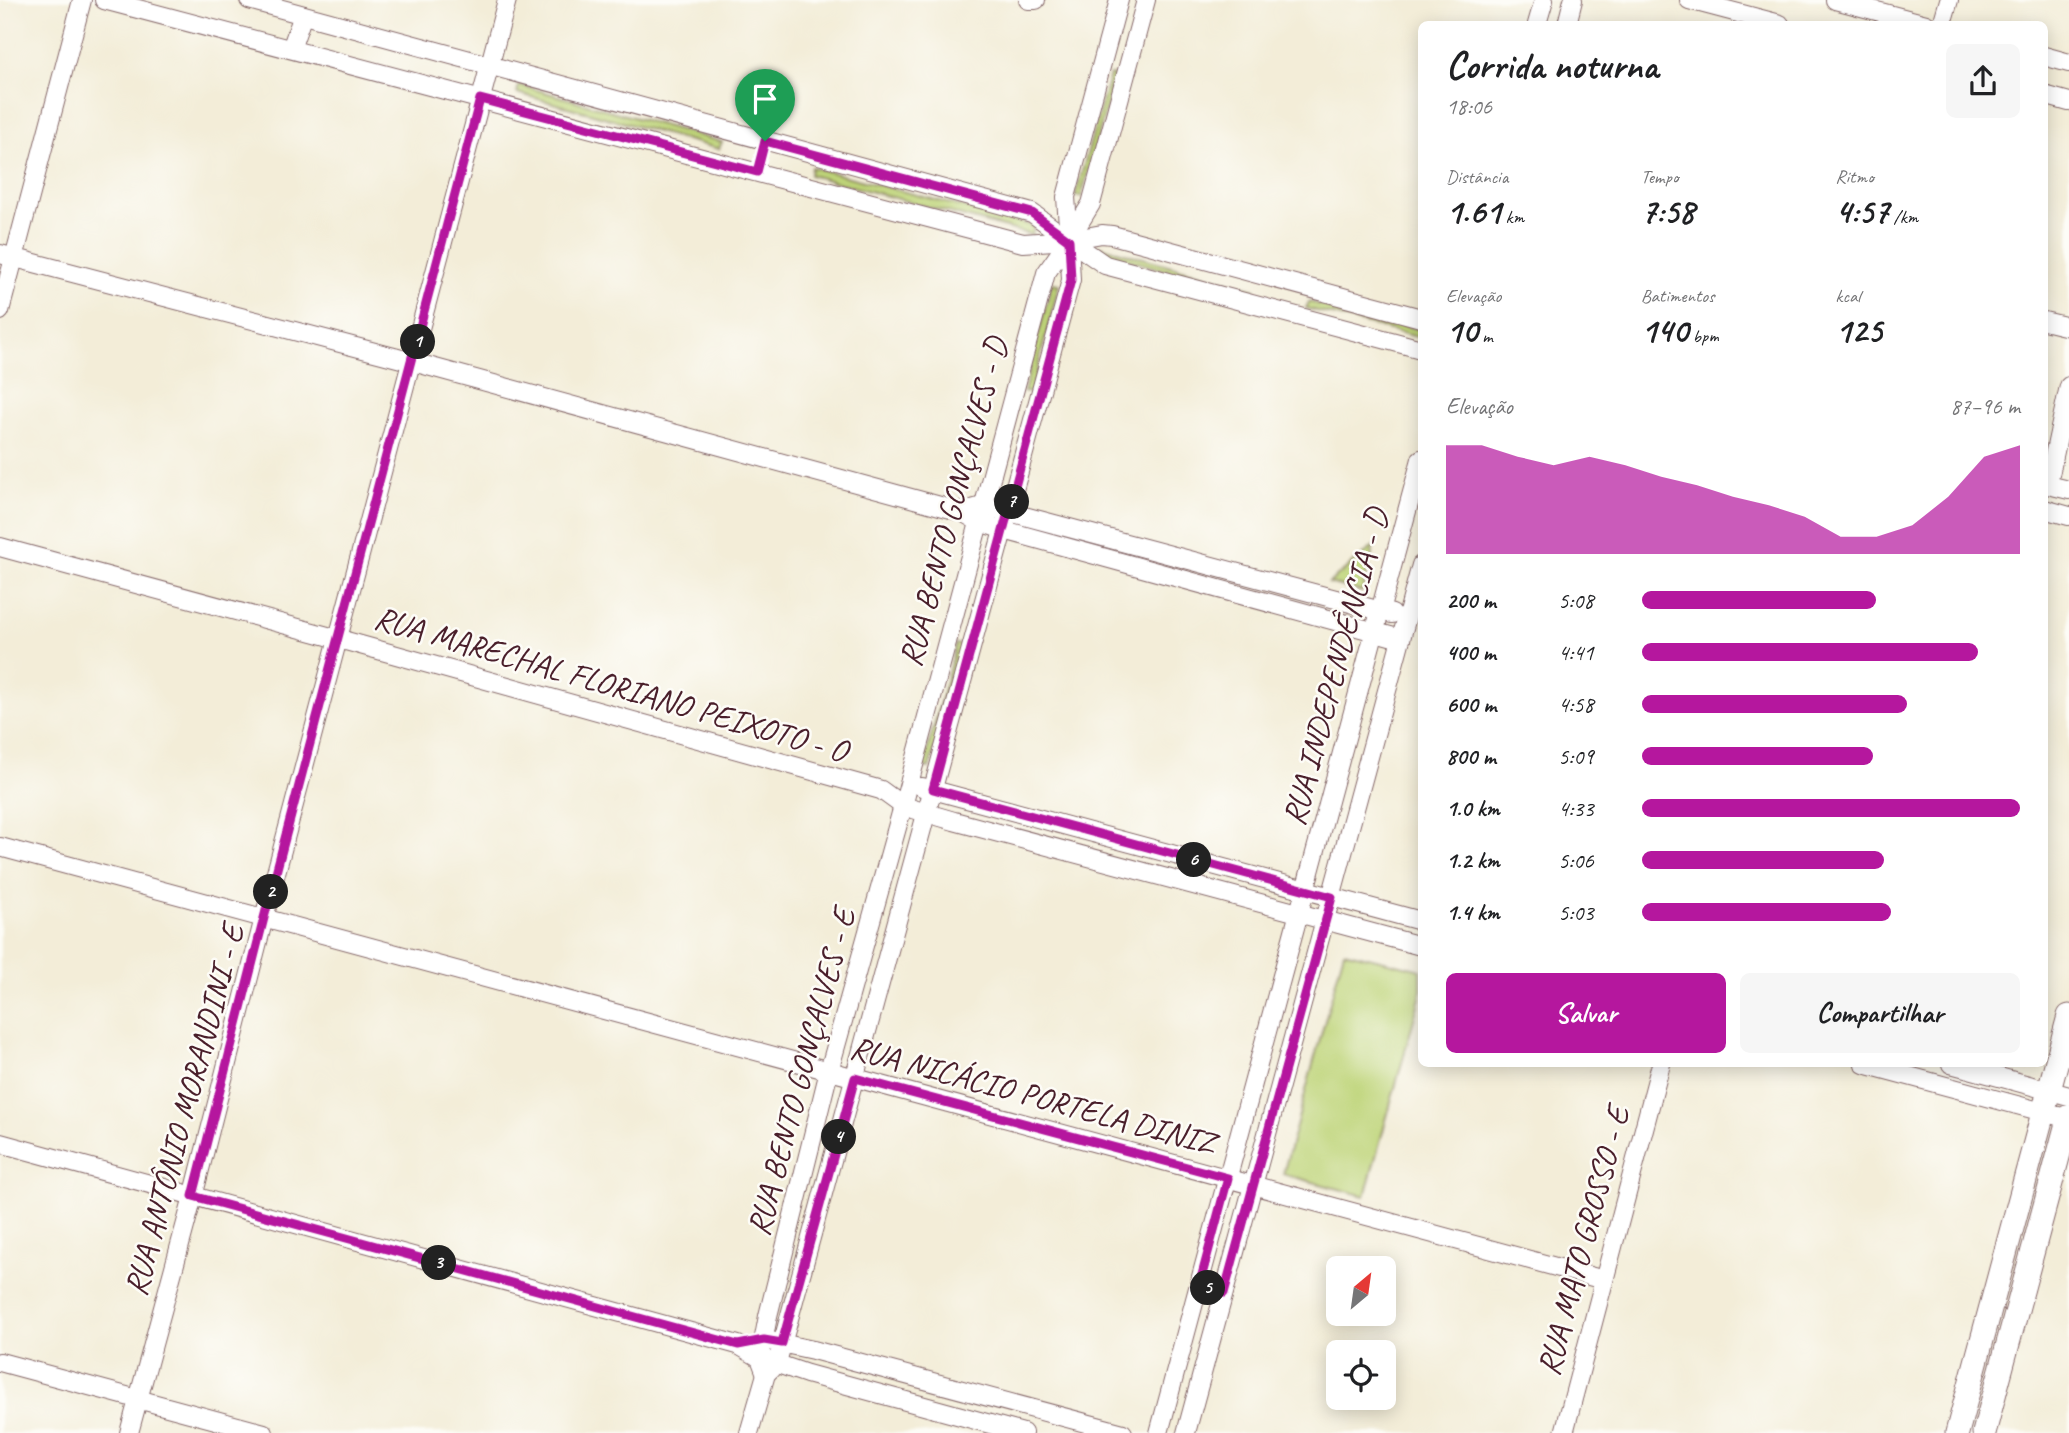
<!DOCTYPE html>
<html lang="pt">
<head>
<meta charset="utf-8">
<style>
	body { margin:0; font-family:Caveat,sans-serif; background:#f6f6f6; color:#202124; height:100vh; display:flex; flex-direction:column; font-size:26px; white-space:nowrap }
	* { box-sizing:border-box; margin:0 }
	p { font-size:23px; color:#757577 }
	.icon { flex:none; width:38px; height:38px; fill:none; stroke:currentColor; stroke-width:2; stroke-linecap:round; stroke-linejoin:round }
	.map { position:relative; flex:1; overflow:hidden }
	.drawer { position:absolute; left:1418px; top:21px; width:630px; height:1046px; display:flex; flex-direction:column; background:#fff; border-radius:10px; box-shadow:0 4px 18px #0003 }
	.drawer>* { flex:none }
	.needle { width:46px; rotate:29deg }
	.tools { position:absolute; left:1326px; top:1256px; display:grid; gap:14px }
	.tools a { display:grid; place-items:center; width:70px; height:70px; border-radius:10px; background:#fff; box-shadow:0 4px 18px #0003; font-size:35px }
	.pin { position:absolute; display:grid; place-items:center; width:60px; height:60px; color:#fff; margin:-72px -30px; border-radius:50% 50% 50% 0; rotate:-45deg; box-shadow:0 0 7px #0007 }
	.pin .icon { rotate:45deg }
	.km { position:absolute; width:35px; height:35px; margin:-18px; border-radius:50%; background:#222; color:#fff; font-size:19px; line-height:35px; text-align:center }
	.round { display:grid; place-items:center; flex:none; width:74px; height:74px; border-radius:10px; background:#f6f6f6 }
	.summary { display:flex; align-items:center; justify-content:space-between; height:119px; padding:0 28px }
	h1 { font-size:38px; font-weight:700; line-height:52px }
	.figures { display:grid; grid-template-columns:repeat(3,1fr); gap:10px; height:119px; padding:7px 28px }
	.figures div { display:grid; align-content:center }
	.figures b { font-size:35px; font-weight:700 }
	.figures small { font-size:19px; font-weight:400 }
	.figures p { font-size:19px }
	.chart { height:196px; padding:14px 28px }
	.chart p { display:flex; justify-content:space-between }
	.chart svg { width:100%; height:126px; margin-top:7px; fill:#b5179e; opacity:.7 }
	.cta { display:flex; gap:14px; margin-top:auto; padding:14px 28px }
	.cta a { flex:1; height:80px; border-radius:10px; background:#b5179e; color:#fff; font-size:28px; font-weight:700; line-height:80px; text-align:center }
	.cta a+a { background:#f6f6f6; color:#202124 }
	ul { padding:0 28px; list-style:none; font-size:23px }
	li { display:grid; grid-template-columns:112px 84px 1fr; align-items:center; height:52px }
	li i { height:18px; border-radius:9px; background:#b5179e }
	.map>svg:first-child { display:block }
	.green { fill:#bed478; stroke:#847a52; stroke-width:2 }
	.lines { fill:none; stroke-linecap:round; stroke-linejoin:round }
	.minor-casing { stroke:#856768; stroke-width:20 }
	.major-casing { stroke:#856768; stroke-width:25 }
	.minor { stroke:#fff; stroke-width:18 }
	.major { stroke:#fff; stroke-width:23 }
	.route-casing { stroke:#fff; stroke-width:14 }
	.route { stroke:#b5179e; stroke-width:9 }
	.labels { text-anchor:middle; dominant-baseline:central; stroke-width:5; stroke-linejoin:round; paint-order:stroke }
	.street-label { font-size:33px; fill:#4a1f2b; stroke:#fdfcf7 }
</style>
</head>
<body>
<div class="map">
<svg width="2069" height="1433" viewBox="0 0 2069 1433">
	<rect width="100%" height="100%" fill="#fdfcf7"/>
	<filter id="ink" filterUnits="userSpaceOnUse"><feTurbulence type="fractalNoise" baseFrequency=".0143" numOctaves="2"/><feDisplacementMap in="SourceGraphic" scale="14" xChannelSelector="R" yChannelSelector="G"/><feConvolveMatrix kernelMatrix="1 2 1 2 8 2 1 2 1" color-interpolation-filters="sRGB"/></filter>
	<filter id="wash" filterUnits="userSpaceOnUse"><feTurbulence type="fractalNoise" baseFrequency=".00686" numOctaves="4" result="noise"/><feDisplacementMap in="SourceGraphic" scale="28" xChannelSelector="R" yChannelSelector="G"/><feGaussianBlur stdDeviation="1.57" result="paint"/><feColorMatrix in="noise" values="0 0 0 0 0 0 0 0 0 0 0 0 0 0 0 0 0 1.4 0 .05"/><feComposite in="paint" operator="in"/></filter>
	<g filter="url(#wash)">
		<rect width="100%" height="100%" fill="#f3edd8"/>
		<g class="green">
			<path d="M1110,75l5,1 -34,121 -6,-1z"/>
			<path d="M519,85l203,57 -3,7 -202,-56z"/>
			<path d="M811,167l223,59 -2,9 -222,-60z"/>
			<path d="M1099,246l156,43 -3,6 -154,-44z"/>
			<path d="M1052,283l7,1 -28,109 -7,-1z"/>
			<path d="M1309,302l112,28v8l-115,-30z"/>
			<path d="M1374,546l-12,46 -33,-9z"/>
			<path d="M956,644l6,1 -33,123 -6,-2z"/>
			<path d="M1344,951l77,19v24l-56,202 -82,-22z"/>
		</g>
	</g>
	<g filter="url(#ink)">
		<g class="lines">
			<g class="minor-casing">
				<g id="minor">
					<path d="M104,0l919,243 46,-3 36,25 316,84"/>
					<path d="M249,0l783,213 37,27 33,-6 10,1 309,83"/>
					<path d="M1028,0h8"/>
					<path d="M1689,0l91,24"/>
					<path d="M1835,0l91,24"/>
					<path d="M1537,24l7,-24"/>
					<path d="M1567,24l6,-24"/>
					<path d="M1942,24l7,-24"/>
					<path d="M291,49l12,-34"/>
					<path d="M2044,56l25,7"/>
					<path d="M2044,95l25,7"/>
					<path d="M0,254l413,108 549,150 17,10 25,8 397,109"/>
					<path d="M0,311l82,-311"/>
					<path d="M2044,321l25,6"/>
					<path d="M2044,484l25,6"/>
					<path d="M2048,484l21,-98"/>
					<path d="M972,509l11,-3 26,6 383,102"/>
					<path d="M2044,509l25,7"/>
					<path d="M0,547l357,97 524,146 22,16 51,15 467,125"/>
					<path d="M922,787l499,134"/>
					<path d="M0,847l1604,433"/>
					<path d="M1864,1064l205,55"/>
					<path d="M1951,1064l118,32"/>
					<path d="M0,1143l738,202 22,13 47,16 216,59"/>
					<path d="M771,1341l42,9 310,83"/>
					<path d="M0,1362l264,71"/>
					<path d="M766,1374l-6,-16 8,-42 61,-245 74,-265 143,-533 23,-33 -3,-43 53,-197"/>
					<path d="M129,1433l64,-236 71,-279 243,-918"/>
					<path d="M749,1433l17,-59 11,-11 294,-1083 -2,-40 22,-36 55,-204"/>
					<path d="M1159,1433l262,-974"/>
					<path d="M1186,1433l235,-868"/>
					<path d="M1564,1433l97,-369"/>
				</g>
			</g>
			<g class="major-casing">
				<g id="major">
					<path d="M1957,1433l112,-417"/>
					<path d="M1984,1433l85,-317"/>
				</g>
			</g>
			<use href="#minor" class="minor"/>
			<use href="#major" class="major"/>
		</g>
	</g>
	<g class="lines" filter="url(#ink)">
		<g class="route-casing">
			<path id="route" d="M480,99l277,73 8,-31 267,72 37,27 2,40 -138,509 399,108 -108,396 -25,-7 29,-108 -373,-100 -73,265 -18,-3 -26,5 -545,-149 71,-278z"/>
		</g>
		<use href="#route" class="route"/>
	</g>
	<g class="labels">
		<g class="street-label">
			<text transform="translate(953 502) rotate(-75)">RUA BENTO GONÇALVES - D</text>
			<text transform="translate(1335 667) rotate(-75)">RUA INDEPENDÊNCIA - D</text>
			<text transform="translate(611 684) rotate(16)">RUA MARECHAL FLORIANO PEIXOTO - O</text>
			<text transform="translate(801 1072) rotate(-75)">RUA BENTO GONÇALVES - E</text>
			<text transform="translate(1033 1095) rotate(15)">RUA NICÁCIO PORTELA DINIZ</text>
			<text transform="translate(184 1110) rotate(-75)">RUA ANTÔNIO MORANDINI - E</text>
			<text transform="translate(1583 1241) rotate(-75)">RUA MATO GROSSO - E</text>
		</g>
	</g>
</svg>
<div class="tools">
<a><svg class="needle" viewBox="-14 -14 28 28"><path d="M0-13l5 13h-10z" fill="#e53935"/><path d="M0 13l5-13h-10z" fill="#757577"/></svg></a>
<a><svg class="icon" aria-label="locate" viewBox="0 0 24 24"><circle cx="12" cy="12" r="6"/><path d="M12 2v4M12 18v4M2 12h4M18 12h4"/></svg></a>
</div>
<div class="pin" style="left:765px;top:141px;background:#1e9e55"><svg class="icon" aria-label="arrive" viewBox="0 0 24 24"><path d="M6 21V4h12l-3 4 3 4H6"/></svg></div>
<b class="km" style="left:418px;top:342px">1</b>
<b class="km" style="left:271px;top:892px">2</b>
<b class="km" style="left:439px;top:1263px">3</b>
<b class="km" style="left:839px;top:1137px">4</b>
<b class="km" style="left:1208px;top:1288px">5</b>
<b class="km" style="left:1194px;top:860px">6</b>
<b class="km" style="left:1012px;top:502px">7</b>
<section class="drawer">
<div class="summary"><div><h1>Corrida noturna</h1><p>18:06</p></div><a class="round"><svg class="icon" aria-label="share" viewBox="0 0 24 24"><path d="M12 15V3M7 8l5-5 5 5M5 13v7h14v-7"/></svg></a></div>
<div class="figures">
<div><p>Distância</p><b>1.61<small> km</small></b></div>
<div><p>Tempo</p><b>7:58</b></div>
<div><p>Ritmo</p><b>4:57<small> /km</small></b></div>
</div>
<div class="figures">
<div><p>Elevação</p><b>10<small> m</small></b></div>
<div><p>Batimentos</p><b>140<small> bpm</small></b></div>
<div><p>kcal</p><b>125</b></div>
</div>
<div class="chart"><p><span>Elevação</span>87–96 m</p>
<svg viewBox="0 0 160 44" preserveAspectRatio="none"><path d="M0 44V6L10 6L20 10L30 13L40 10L50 13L60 17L70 20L80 24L90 27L100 31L110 38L120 38L130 34L140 24L150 10L160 6V44z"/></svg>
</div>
<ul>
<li><b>200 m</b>5:08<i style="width:62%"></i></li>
<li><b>400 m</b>4:41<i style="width:89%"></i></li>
<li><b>600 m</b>4:58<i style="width:70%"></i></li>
<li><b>800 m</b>5:09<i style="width:61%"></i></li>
<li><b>1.0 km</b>4:33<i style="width:100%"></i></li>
<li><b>1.2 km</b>5:06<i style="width:64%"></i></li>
<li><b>1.4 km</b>5:03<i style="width:66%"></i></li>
</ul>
<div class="cta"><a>Salvar</a><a>Compartilhar</a></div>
</section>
</div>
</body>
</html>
